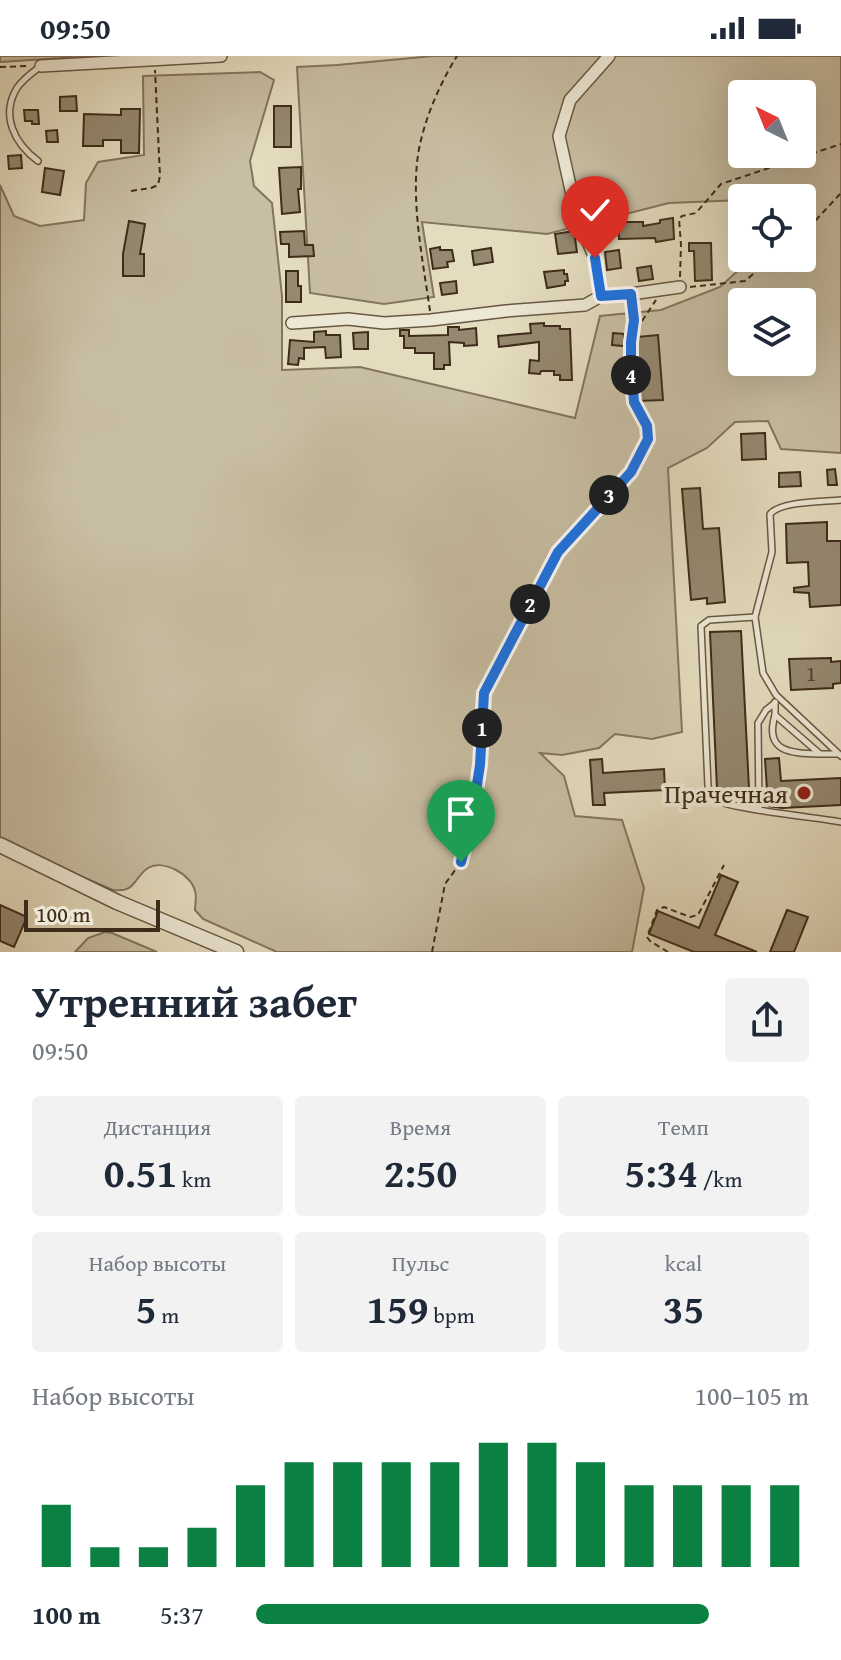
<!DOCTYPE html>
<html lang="ru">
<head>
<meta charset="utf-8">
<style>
	body { margin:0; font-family:"Gentium Book Plus",serif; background:#f2f2f3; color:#1f2937; height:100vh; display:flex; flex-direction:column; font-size:30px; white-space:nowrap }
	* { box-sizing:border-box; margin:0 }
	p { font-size:26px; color:#747a83 }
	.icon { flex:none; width:44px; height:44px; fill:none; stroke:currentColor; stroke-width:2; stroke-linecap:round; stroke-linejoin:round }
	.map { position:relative; height:896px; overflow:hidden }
	.details { display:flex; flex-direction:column; background:#fff; flex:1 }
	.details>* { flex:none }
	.needle { width:52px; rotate:317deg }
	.controls { position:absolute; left:728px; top:24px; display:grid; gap:16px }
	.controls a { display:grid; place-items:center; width:88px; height:88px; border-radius:8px; background:#fff; box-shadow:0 8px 32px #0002; font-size:40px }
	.scale { position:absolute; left:24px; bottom:20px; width:136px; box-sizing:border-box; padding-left:8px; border:4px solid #3e2c1a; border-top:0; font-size:22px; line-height:28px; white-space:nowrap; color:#3e2c1a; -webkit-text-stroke:6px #ede8d5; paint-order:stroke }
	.pin { position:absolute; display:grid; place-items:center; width:68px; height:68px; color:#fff; margin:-82px -34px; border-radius:50% 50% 50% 0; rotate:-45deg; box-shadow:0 0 8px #0007 }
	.pin .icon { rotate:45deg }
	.km { position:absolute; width:40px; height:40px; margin:-20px; border-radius:50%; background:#222; color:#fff; font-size:22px; line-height:40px; text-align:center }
	.round { display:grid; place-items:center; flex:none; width:84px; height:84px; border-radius:8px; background:#f2f2f3 }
	.overview { display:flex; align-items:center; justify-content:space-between; height:136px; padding:0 32px }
	h1 { font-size:44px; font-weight:800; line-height:60px }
	.figures { display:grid; grid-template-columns:repeat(3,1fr); gap:12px; height:136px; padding:8px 32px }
	.figures div { display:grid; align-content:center; border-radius:8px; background:#f2f2f3; text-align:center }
	.figures b { font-size:40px; font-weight:800 }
	.figures small { font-size:22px; font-weight:400 }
	.figures p { font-size:22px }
	.chart { height:224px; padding:16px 32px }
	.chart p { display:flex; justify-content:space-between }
	.chart svg { width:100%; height:144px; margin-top:8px; stroke:#0b8043; stroke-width:6 }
	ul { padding:0 32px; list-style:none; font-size:26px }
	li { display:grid; grid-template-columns:128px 96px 1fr; align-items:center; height:60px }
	li i { height:20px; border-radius:10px; background:#0b8043 }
	.status { display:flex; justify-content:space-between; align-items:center; height:56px; padding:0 40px; background:#fff; direction:ltr }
	.status svg { height:22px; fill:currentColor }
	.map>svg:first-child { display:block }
	.green { fill:#c8bea3; stroke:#83755e; stroke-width:2; fill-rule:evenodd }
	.building { fill:#948870; stroke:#3e2c1a; stroke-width:2 }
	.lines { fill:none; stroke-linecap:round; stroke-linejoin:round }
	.service-casing { stroke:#685843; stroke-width:8 }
	.minor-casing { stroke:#685843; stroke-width:14 }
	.tertiary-casing { stroke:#685843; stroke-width:17 }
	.path { stroke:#3e2c1a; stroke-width:2; stroke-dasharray:6 4; stroke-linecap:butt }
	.service { stroke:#ede8d5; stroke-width:5 }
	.minor { stroke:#ede8d5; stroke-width:11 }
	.tertiary { stroke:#ede8d5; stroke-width:14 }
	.route-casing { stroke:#fff; stroke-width:16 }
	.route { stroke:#1a73e8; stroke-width:10 }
	.poi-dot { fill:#8f2418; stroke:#ede8d5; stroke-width:3 }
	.labels { text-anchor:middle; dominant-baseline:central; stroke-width:8; stroke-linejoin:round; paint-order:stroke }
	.number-label { font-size:22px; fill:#544330 }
	.poi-label { font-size:26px; fill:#3e2c1a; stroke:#ede8d5; text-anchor:end }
</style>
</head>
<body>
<div class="status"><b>09:50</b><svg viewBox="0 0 49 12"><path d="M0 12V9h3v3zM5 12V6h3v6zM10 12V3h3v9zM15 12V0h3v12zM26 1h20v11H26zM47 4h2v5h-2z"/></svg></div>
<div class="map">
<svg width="841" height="896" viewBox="0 0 841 896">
	<rect width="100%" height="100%" fill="#e4dcbf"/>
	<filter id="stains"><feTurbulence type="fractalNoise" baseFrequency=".0025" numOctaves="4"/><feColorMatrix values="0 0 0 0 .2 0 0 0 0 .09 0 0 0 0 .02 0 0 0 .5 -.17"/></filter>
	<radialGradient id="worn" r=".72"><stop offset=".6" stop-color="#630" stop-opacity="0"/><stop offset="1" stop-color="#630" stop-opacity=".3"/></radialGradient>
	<g class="green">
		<path d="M0,0h94l-94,6z"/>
		<path d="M433,0h408v397l-60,-4 -13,-28 -33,1 -28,26 -39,20 14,264 -30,7 -37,-5 -16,14 -37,7 -22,-2 24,23 11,40 47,4 22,68 -12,64h-355l-74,-33 -8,-9c0,-6 2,-14 0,-19 -4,-17 -32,-32 -47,-23 -15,10 -12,25 -35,22l-88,-37 -25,-14v-654l14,31 26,10 44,-6 2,-37 12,-21 46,-7 -1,-79 117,-4 14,8 -24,81 4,25 18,17 10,93v74l78,-3 215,51 25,-102 61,-6 59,-23 32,-29h50v-60h-60v2l-73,3 -122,31 -125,-12 12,75 -50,7 -74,-11 -13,-226 40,-2zM742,38h60v60h-60zM742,246h60v60h-60z"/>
		<path d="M105,876l7,1 45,19h-82l13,-14z"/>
	</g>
	<g class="building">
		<path d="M76,40l1,15h-17v-14z"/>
		<rect x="274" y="50" width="17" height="41"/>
		<path d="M121,53h19l-1,44h-18v-13h-18v6h-20l1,-32 37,1z"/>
		<path d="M24,54h14l1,14h-7v-3h-7z"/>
		<path d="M57,74l1,12h-11l-1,-11z"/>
		<path d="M21,99l1,13 -13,1 -1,-13z"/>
		<path d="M301,111v22h-3l2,23 -18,2 -3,-46z"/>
		<path d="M45,112l19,3 -4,24 -18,-3z"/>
		<path d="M673,162l1,21 -18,3 -1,-4 -36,1 -1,-17h25v4l17,-3v-3z"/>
		<path d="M129,165l16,3 -5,30h4v22h-21v-22z"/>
		<path d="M304,175l1,14h8l1,11 -25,1v-13h-8l-1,-12z"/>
		<path d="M574,175l3,21 -19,2 -3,-20z"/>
		<path d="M689,187h22l1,37 -17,1 -1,-30h-5z"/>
		<path d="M440,191v3h12l2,11 -7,1 1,5 -15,2 -3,-20z"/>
		<path d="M491,192l2,14 -19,3 -2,-14z"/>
		<path d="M619,194l2,18 -14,2 -2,-18z"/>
		<path d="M651,210l2,13 -14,2 -2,-13z"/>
		<path d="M564,214v4h3l1,7h-3v4l-18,3 -3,-16z"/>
		<path d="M286,215h12v15h3v16h-15z"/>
		<path d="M456,225l1,12 -15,2 -2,-12z"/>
		<path d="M544,267v3h16v3h10l2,51h-12v-5h-6v-4h-13l-1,3 -11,-1 1,-13 9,1v-19l-40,5 -1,-11 33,-3 -1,-9z"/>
		<path d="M448,271h11v3l17,-2 1,17 -13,1v-3l-15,-1 1,23h-6v4h-10v-16h-19v-5h-11v-12h-4v-6h9v6l39,-1z"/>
		<path d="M326,275v4h14l1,22 -15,1 -1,-11 -21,1v11l-5,-1 -1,7 -10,-1 2,-24 24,2v-10z"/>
		<path d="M368,276v17h-14l-1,-16z"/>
		<path d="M613,277l11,1v3l8,2 5,-2 21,-2 5,65 -25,1 -4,-54 -22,-2z"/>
		<path d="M765,377l1,26 -24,1 -1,-26z"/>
		<path d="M835,413l2,16h-9l-1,-15z"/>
		<path d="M800,416l1,14 -22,1v-14z"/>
		<path d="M700,432l3,41 16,-1 6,74 -18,2v-6l-16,2 -9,-111z"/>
		<path d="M827,466v19h14v64l-31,2 -1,-14 -15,-1v-4l15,-2 -1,-24 -21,1 -1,-39z"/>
		<path d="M741,575l8,157 -32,1 -7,-157z"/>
		<path d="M831,602v4l10,-1v22l-8,1v4l-42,2 -2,-31z"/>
		<path d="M779,702l2,23 60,-3v27l-59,3 -14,-2 -3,-47z"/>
		<path d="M602,703l1,14 61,-4 1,21 -61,3 1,12h-12l-3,-45z"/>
		<path d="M721,819l17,7 -23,53 42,17h-63l-45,-18 9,-23 41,17z"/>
		<path d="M0,849l27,12 -13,30 -14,-6z"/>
		<path d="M787,854l21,7 -14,35h-24z"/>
	</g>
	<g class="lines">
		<g class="service-casing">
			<g id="service">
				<path d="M38,105c-23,-17 -38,-45 -21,-73 6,-9 15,-15 24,-22"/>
				<path d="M631,239l3,25 -2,14"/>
				<path d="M841,444c-18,2 -60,1 -71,14l2,38 -17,65 8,56 13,22 65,61"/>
				<path d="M755,561l-46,3 -8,6 7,160c1,3 2,9 4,12 9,10 109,20 129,24"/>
				<path d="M775,646v13l45,39h18"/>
				<path d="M775,659c-11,37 15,38 44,39"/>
				<path d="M759,754l-1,-87 8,-13 9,-7"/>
			</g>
		</g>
		<g class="minor-casing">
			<g id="minor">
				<path d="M41,10l180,-10"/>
				<path d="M601,240l-6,-38 -18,-41 -18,-81 11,-36 39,-44"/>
				<path d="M292,267l56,-4 36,4 47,-3 75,-9 79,-6 16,-9 30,-2 49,-7"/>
			</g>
		</g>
		<g class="tertiary-casing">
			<path id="tertiary" d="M0,789l117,57 119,50"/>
		</g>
		<g class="path">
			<path d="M0,11l27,-1"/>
			<path d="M131,135l20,-3 7,-3 2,-9 -5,-106"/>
			<path d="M802,179l39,-42"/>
			<path d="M680,221l1,-32 -2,-26 3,-3 14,-3 25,-29 120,-40"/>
			<path d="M690,231l55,-6 27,-23"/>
			<path d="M430,255c-7,-51 -22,-120 -9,-171 7,-29 20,-58 36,-84"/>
			<path d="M642,265l14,-21"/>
			<path d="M432,896l13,-68 16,-22 11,-45 8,-52 4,-72 74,-141 73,-80 17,-33 -1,-13 -13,-24 -3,-37v-25"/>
			<path d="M668,896l-18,-11 -3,-4 10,-27 7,-3 26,10 8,-2 26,-50"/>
		</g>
		<use href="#service" class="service"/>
		<use href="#minor" class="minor"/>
		<use href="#tertiary" class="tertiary"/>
	</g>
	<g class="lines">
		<g class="route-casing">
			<path id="route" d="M461,806l11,-45 8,-52 4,-72 74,-141 73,-80 17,-33 -1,-13 -13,-24 -3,-37v-23l3,-22 -3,-26 -30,2 -6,-38"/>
		</g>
		<use href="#route" class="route"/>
	</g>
	<circle class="poi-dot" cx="804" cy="737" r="8"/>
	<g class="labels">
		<g class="number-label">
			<text x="811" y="617">1</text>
		</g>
		<g class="poi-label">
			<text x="788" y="737">Прачечная</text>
		</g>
	</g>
	<rect width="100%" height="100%" filter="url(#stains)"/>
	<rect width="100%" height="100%" fill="url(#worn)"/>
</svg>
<div class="controls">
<a><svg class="needle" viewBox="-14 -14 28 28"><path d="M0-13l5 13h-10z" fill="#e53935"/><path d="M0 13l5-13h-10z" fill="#747a83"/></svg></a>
<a><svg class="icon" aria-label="locate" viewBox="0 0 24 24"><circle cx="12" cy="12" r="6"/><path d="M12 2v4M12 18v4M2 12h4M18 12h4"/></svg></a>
<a><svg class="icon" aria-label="layers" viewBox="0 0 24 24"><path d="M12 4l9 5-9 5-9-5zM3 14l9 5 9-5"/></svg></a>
</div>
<div class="scale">100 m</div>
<div class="pin" style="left:461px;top:806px;background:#1e9e55"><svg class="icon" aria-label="arrive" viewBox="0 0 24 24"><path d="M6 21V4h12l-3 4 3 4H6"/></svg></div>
<div class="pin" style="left:595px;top:202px;background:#d93025"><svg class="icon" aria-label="check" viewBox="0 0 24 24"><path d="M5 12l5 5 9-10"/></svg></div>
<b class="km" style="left:482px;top:672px">1</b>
<b class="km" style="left:530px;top:548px">2</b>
<b class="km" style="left:609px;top:439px">3</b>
<b class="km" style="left:631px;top:319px">4</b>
</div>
<section class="details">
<div class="overview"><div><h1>Утренний забег</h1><p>09:50</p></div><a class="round"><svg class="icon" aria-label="share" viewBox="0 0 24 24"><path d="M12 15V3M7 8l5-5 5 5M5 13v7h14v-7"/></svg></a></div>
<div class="figures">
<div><p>Дистанция</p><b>0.51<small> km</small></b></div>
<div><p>Время</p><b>2:50</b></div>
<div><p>Темп</p><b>5:34<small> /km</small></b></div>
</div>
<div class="figures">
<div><p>Набор высоты</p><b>5<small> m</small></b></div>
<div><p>Пульс</p><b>159<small> bpm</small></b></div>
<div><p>kcal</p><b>35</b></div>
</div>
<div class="chart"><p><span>Набор высоты</span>100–105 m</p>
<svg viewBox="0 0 160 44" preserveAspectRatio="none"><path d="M5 44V25M15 44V38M25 44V38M35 44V32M45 44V19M55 44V12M65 44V12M75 44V12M85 44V12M95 44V6M105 44V6M115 44V12M125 44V19M135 44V19M145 44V19M155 44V19"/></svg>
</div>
<ul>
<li><b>100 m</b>5:37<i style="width:82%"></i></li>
</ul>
</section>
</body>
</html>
